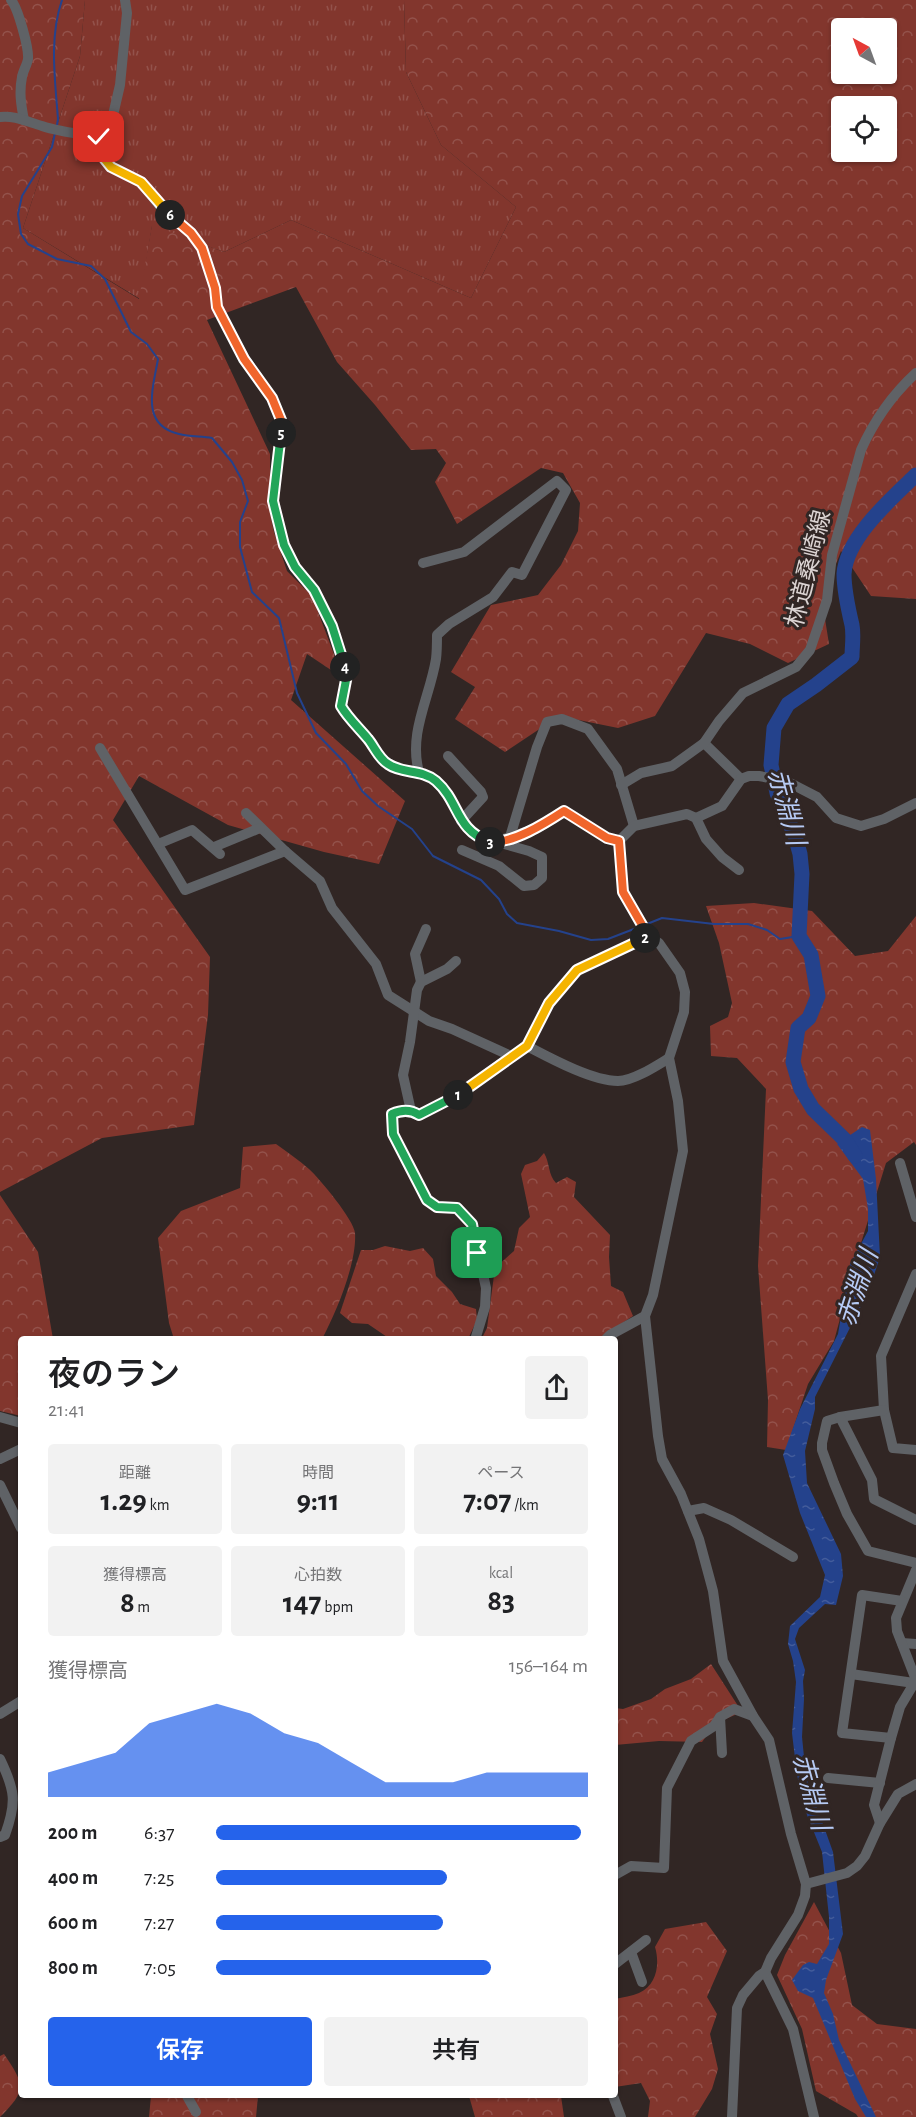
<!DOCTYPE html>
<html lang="ja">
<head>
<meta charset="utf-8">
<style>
	body { margin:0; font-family:"Alegreya Sans","Noto Sans JP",sans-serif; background:#f2f2f2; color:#202124; height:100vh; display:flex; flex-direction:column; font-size:22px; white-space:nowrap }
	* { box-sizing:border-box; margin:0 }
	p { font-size:20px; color:#757577 }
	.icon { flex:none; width:33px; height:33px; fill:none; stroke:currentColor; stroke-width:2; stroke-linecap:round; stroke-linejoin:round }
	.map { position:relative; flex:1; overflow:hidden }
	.drawer { position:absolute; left:18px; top:1336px; width:600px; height:762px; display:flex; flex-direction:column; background:#fff; border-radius:6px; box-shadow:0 2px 4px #0004 }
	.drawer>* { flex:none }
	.needle { width:39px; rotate:319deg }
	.controls { position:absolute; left:831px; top:18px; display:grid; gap:12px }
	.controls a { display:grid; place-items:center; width:66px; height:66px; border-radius:6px; background:#fff; box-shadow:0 2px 4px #0004; font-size:30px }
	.pin { position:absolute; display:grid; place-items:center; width:51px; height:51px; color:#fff; margin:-26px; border-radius:12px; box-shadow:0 3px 9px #0006 }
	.km { position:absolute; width:30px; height:30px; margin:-15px; border-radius:50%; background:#222; color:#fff; font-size:16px; line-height:30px; text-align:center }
	.round { display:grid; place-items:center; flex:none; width:63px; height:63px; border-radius:6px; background:#f2f2f2 }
	.overview { display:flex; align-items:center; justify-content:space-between; height:102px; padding:0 30px }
	h1 { font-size:33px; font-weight:600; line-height:45px }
	.figures { display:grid; grid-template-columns:repeat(3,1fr); gap:9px; height:102px; padding:6px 30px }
	.figures div { display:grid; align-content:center; border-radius:6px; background:#f2f2f2; text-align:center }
	.figures b { font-size:30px; font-weight:600 }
	.figures small { font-size:16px; font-weight:400 }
	.figures p { font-size:16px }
	.chart { height:168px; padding:12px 30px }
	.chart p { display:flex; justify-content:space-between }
	.chart svg { width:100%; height:108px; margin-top:6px; fill:#2563eb; opacity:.7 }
	.cta { display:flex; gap:12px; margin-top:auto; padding:12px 30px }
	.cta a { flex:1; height:69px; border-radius:6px; background:#2563eb; color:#fff; font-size:24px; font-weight:600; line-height:69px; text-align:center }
	.cta a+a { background:#f2f2f2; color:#202124 }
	ul { padding:0 30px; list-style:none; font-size:20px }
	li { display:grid; grid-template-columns:96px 72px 1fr; align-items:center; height:45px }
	li i { height:15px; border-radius:8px; background:#2563eb }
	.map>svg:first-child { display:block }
	.grass { fill:url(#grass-tufts) }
	.forest { fill:url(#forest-crowns); fill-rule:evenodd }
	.water { fill:url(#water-ripples) }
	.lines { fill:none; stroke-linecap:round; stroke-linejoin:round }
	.stream { stroke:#24428c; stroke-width:2 }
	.river { stroke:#24428c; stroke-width:15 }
	.minor { stroke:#5f6266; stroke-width:10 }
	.split-1-casing { stroke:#fff; stroke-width:12 }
	.split-2-casing { stroke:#fff; stroke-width:12 }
	.split-3-casing { stroke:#fff; stroke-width:12 }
	.split-4-casing { stroke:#fff; stroke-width:12 }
	.split-5-casing { stroke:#fff; stroke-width:12 }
	.split-6-casing { stroke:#fff; stroke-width:12 }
	.split-7-casing { stroke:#fff; stroke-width:12 }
	.split-1 { stroke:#22a559; stroke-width:8 }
	.split-2 { stroke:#f5b400; stroke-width:8 }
	.split-3 { stroke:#f0652b; stroke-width:8 }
	.split-4 { stroke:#22a559; stroke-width:8 }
	.split-5 { stroke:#22a559; stroke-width:8 }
	.split-6 { stroke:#f0652b; stroke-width:8 }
	.split-7 { stroke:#f5b400; stroke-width:8 }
	.labels { text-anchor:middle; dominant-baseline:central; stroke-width:6; stroke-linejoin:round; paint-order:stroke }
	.street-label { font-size:24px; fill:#dbd3d2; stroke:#312624 }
	.water-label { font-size:26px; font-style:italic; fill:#b6caf4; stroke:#312624 }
</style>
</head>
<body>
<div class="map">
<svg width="916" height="2117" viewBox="0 0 916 2117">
	<defs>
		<pattern id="grass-tufts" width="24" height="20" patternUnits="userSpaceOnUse" patternTransform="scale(1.5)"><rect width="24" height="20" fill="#82362d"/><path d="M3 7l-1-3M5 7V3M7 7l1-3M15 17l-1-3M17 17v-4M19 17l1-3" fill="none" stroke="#93524b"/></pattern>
		<pattern id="forest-crowns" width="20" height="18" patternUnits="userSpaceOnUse" patternTransform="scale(1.5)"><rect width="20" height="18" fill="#82362d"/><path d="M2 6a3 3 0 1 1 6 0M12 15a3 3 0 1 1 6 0" fill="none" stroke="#93524b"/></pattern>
		<pattern id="water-ripples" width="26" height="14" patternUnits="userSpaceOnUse" patternTransform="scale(1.5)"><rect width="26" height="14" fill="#24428c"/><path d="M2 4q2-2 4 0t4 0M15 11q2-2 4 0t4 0" fill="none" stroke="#435c9b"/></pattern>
	</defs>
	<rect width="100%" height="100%" fill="#312624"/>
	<path class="grass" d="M85,0h319l2,72 35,73 75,62 -45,91 -180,-78 -67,32 -72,-26 -12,73 -117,-71 57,-172z"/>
	<g class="forest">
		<path d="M0,0h85l-5,56 -57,172 116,71 13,-74 72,27 67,-32 180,78 45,-91 -75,-62 -35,-73 -2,-72h512v599l-45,-3 -30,-45 -19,49 7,44 -41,19 -38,-19 -44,-11 -51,83 -37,12 -59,-12 -54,36 -50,-33 20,-32 -24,-15 40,-67 47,-10 23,-30 17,-34 2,-28 -17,-30 -22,-5 -84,56 -22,-42 11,-19 -10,-14 -25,1 -36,-45 -38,-43 -41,-75 -89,33 63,134v59l4,19 13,39 25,25 31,82 -36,-24 -16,46 114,101 -26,63 -55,-12 -96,-27 -89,-49 -26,44 97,137 -2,58 -14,110 -92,13 -102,54zM842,28h44v46h-44zM842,106h44v46h-44z"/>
		<path d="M754,903l58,8 43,45 33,-5 28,-35v229l-2,-3 -28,21 -30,96 -22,82 -26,43 -22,66 -19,-3 1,-47 -10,-134 8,-177 -29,-31 -26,-2 -1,-30 18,-9 4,-14 -13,-60 -13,-37z"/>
		<path d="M276,1144c11,8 23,16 33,25 11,10 45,51 46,64 2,30 -19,80 -33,106h-148l-5,-16 -11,-85 23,-27 59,-23 3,-41z"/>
		<path d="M544,1153c6,10 4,22 12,30l11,-6 9,5 -2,15 36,38 -1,22 2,29 12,6 10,24 -35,23 -117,1 6,-12 8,-60 19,-17 5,-23 11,-11 -9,-43 4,-9 12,-4z"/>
		<path d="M0,1195l38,57 15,87 -32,1v76l-21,-5z"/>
		<path d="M385,1246l25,5 13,-3 10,11 3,17 16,16 8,12 16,5 1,11 -9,19h-78l-22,-15 -16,-1 -12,-10 21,-63h12z"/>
		<path d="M711,1664l31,48 -26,11 -14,19 -43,-1 -44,4v-37l8,1 28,-10 14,-10 26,-10z"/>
		<path d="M814,1902l27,51 11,52 25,19 39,5v88h-58l-2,-3 -40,-23 -14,-62 -25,-54 8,-20z"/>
		<path d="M706,1922l21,29 -20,46 10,17 -7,20 8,35 -6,20 -17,28h-47l2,-16 -9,-18 -26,4v-88c8,-2 17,-3 24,-6 18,-8 21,-29 16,-46l10,-18z"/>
		<path d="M4,2054c21,31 23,36 -4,63v-61z"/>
		<path d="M151,2096h107l-2,21h-107z"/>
		<path d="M469,2096h92l3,21h-89z"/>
	</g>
	<path class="water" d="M862,1127l8,3 6,49 4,78 -11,33 -54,107v12l-10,42 2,32 34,71 2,22 -7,29 -11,-1 -26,24 -4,11 10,31 -2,11 1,18 -2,38 4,40 27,75 10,82 -17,46 -2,13 9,21 6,26 37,77h-10l-11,-18 -42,-101 -15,-7 -6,-11 11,-15 6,-3 8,2 12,-20v-27l-7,-65 -15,-37 -10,-40 -5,-42 4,-51 -3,-21 -5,-17 2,-18 30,-29 5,-22 -25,-62 -17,-58 17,-46 38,-75 12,-70 18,-33v-22l-5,-30 -26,-35z"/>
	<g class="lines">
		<g class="stream">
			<path d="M57,125l1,-6c-3,-40 -9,-81 4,-119"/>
			<path d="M55,133l-3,14 -30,49 -4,18 3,20 7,10 29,15 34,7 14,13 26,53 16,12 11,15c-5,29 -18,66 21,75 11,3 23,2 33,4l20,24 10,18 6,21 -8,21v25l12,45 27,26 18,75 19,40 30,31 16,27 16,15 34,23 21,27 48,24 18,19 8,15 10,9 42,8 32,9 17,-1 31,-12"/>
			<path d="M647,924l15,-6 52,6h34l19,6 13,9 19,-3"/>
		</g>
		<path class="river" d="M855,1156l-9,-15 -33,-32 -12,-20 -8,-27 5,-34 11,-10 9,-22 -7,-41 -12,-19 3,-62 -2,-20 -5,-18 -18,-43 -6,-28 3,-37 14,-24 28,-19 36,-28c0,-10 2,-22 0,-32 -4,-17 -8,-34 -8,-51 2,-36 47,-75 72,-99"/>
		<g class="minor">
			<path d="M11,0c7,8 18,48 17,59 -1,6 -5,12 -6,18 -3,15 -1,28 2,43"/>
			<path d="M0,117c14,-2 28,5 42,9 18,6 38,8 57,11l11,-9 10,-43 7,-72 -2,-13"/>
			<path d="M99,137l4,20 8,10 30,15 21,27 29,24 12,15 12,40 2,19 28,52 27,39 9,21v15l-8,67 11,44 11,22 19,23 18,36 15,49 -6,31 5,9c7,8 15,16 22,24 6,7 12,20 20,25 14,10 34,5 47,16 27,23 27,76 75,57l27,-90 10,-25 15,-3 26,10 29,40 17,57"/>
			<path d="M704,743l37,36"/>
			<path d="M100,748l85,142 100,-39"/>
			<path d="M448,756l33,36 2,5 -22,24"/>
			<path d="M419,772c-11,-39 11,-75 17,-113 1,-8 1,-16 1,-24l12,-11 44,-27 19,-25 10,3 44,-85 -9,-9 -93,71 -41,11"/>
			<path d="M621,785l20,-12 31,-7 32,-23 15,-22 24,-28 53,-26 14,-17 17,-50 5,-45 29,-105c13,-29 31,-55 55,-77"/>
			<path d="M246,813l39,38 35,30 12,27 44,56 12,31 41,26 23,8 59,27 16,-10c23,12 65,35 91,35 15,0 38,-15 51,-23"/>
			<path d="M696,818l26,-12 19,-27 8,-3h10l27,5 31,16 19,21 25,8 23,-7 32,-16"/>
			<path d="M510,837l28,-9 26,-17 43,27 12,3"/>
			<path d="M158,844l34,-14 28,24"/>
			<path d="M214,847l46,-19"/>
			<path d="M462,850l37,16 25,20 10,-1 8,-7v-21l-13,-6 -32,-9"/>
			<path d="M421,982l-6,-28 11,-25"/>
			<path d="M527,1046l22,-43 28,-33 72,-33"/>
			<path d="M411,1111l-8,-36 7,-33 7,-52 4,-8 26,-13 9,-8"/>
			<path d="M900,1163l16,54"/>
			<path d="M916,1274l-35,82 3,54 9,38 23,2"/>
			<path d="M475,1340l10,-33 1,-19 -14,-64 -15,-16 -20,-1 -10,-7 -34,-66 -2,-20c10,-4 19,-5 28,1l39,-20 53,-39"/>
			<path d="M605,1340l5,-5 35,-19"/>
			<path d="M884,1410l-44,7 -13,4 -5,22v7l12,33 13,31 21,37 48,12"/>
			<path d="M0,1417l21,6"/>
			<path d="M840,1417l32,63 2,19 42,21"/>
			<path d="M0,1459l21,-10"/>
			<path d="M0,1485l21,43"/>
			<path d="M688,1511l16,-3 27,12 62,37"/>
			<path d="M902,1643l14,1"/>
			<path d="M851,1674l63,9"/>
			<path d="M916,1680l-19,-49 -1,-13 20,-48"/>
			<path d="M0,1714l21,-13"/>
			<path d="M720,1717l2,36"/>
			<path d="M891,1738l-49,-5 20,-138 40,6"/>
			<path d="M0,1759c15,31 17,43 5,76l-5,2"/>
			<path d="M828,1778l52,5"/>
			<path d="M880,1823l-6,-18 17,-67 9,-31 16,-27"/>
			<path d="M615,1875l16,-9 33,2 3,-80 24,-47 23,-15 6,-9 14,-8 19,7"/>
			<path d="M806,1884l41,-11 10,-7 8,-10 15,-33 18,-29 18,-10"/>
			<path d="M631,1952l11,30"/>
			<path d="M615,1964l31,-24"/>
			<path d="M765,1972l28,57 21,88"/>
			<path d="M187,2096l9,16"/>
			<path d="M613,2096l8,21"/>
			<path d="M732,2117l5,-109 6,-13 16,-19 6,-4 6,-14 27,-43 7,-19 1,-12 -15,-50 -22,-94 -16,-24 -30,-55 -10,-70 -14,-52 -18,-45 -19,-35 -4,-23 -13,-120 8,-21 30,-144 -5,-50 -9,-43 15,-46 1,-20 -5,-19 -21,-30 -10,-6 -26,-45 -4,-51 15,-15 53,-12 9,4 10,21 16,18 17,13"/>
		</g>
	</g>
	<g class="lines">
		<g class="split-1-casing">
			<path id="split-1" d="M458,1095l-39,20c-9,-6 -18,-5 -27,-1l1,20 34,66 10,7 20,1 15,16 5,29"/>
		</g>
		<g class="split-2-casing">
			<path id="split-2" d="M458,1095l69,-49 22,-43 28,-33 68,-32"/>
		</g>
		<g class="split-3-casing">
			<path id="split-3" d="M490,842c24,1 54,-18 74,-31l43,27 12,3 4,51 26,45 -4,1"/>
		</g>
		<g class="split-4-casing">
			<path id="split-4" d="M345,667l2,8 -6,31c7,12 18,22 27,33 6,7 11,20 20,25 14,10 34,5 48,17 24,21 19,49 54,61"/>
		</g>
		<g class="split-5-casing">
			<path id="split-5" d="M281,433l-8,68 11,44 11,22 19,23 18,36 13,41"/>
		</g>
		<g class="split-6-casing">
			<path id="split-6" d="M170,215l21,18 11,15 13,40 2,19 27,52 28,39 9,22v13"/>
		</g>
		<g class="split-7-casing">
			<path id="split-7" d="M99,137l4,20 8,10 30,15 29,33"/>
		</g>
		<use href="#split-1" class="split-1"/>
		<use href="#split-2" class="split-2"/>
		<use href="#split-3" class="split-3"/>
		<use href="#split-4" class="split-4"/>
		<use href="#split-5" class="split-5"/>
		<use href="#split-6" class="split-6"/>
		<use href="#split-7" class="split-7"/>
	</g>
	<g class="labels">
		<g class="street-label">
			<text transform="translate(809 569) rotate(-76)">林道桑崎線</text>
		</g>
		<g class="water-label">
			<text transform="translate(786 807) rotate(75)">赤淵川</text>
			<text transform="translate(858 1288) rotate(-72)">赤淵川</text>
			<text transform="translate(811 1792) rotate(75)">赤淵川</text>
		</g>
	</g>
</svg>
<div class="controls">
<a><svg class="needle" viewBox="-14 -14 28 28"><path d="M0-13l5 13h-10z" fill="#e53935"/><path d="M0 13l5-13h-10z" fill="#757577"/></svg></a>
<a><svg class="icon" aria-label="locate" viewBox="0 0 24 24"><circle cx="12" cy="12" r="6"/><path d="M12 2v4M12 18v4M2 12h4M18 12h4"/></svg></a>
</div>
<div class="pin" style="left:477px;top:1253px;background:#1e9e55"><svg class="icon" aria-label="arrive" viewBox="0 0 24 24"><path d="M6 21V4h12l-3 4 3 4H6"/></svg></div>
<div class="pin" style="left:99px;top:137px;background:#d93025"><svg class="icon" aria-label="check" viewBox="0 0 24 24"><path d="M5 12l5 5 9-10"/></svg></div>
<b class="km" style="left:458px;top:1095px">1</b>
<b class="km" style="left:645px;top:938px">2</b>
<b class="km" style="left:490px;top:842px">3</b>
<b class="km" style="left:345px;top:667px">4</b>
<b class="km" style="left:281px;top:433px">5</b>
<b class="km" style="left:170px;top:215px">6</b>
<section class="drawer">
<div class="overview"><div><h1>夜のラン</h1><p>21:41</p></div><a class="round"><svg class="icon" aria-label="share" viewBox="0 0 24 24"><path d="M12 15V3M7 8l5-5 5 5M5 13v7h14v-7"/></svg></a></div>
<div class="figures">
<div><p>距離</p><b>1.29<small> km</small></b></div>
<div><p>時間</p><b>9:11</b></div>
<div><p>ペース</p><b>7:07<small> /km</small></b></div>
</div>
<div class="figures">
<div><p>獲得標高</p><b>8<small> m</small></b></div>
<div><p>心拍数</p><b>147<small> bpm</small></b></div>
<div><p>kcal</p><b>83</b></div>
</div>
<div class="chart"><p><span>獲得標高</span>156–164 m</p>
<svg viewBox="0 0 160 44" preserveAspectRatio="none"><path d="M0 44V34L10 30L20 26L30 14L40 10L50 6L60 10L70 18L80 22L90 30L100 38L110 38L120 38L130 34L140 34L150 34L160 34V44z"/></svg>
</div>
<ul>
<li><b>200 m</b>6:37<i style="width:98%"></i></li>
<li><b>400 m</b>7:25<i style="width:62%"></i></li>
<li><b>600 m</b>7:27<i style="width:61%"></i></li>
<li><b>800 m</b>7:05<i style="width:74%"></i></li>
</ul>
<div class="cta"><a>保存</a><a>共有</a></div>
</section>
</div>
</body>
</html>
